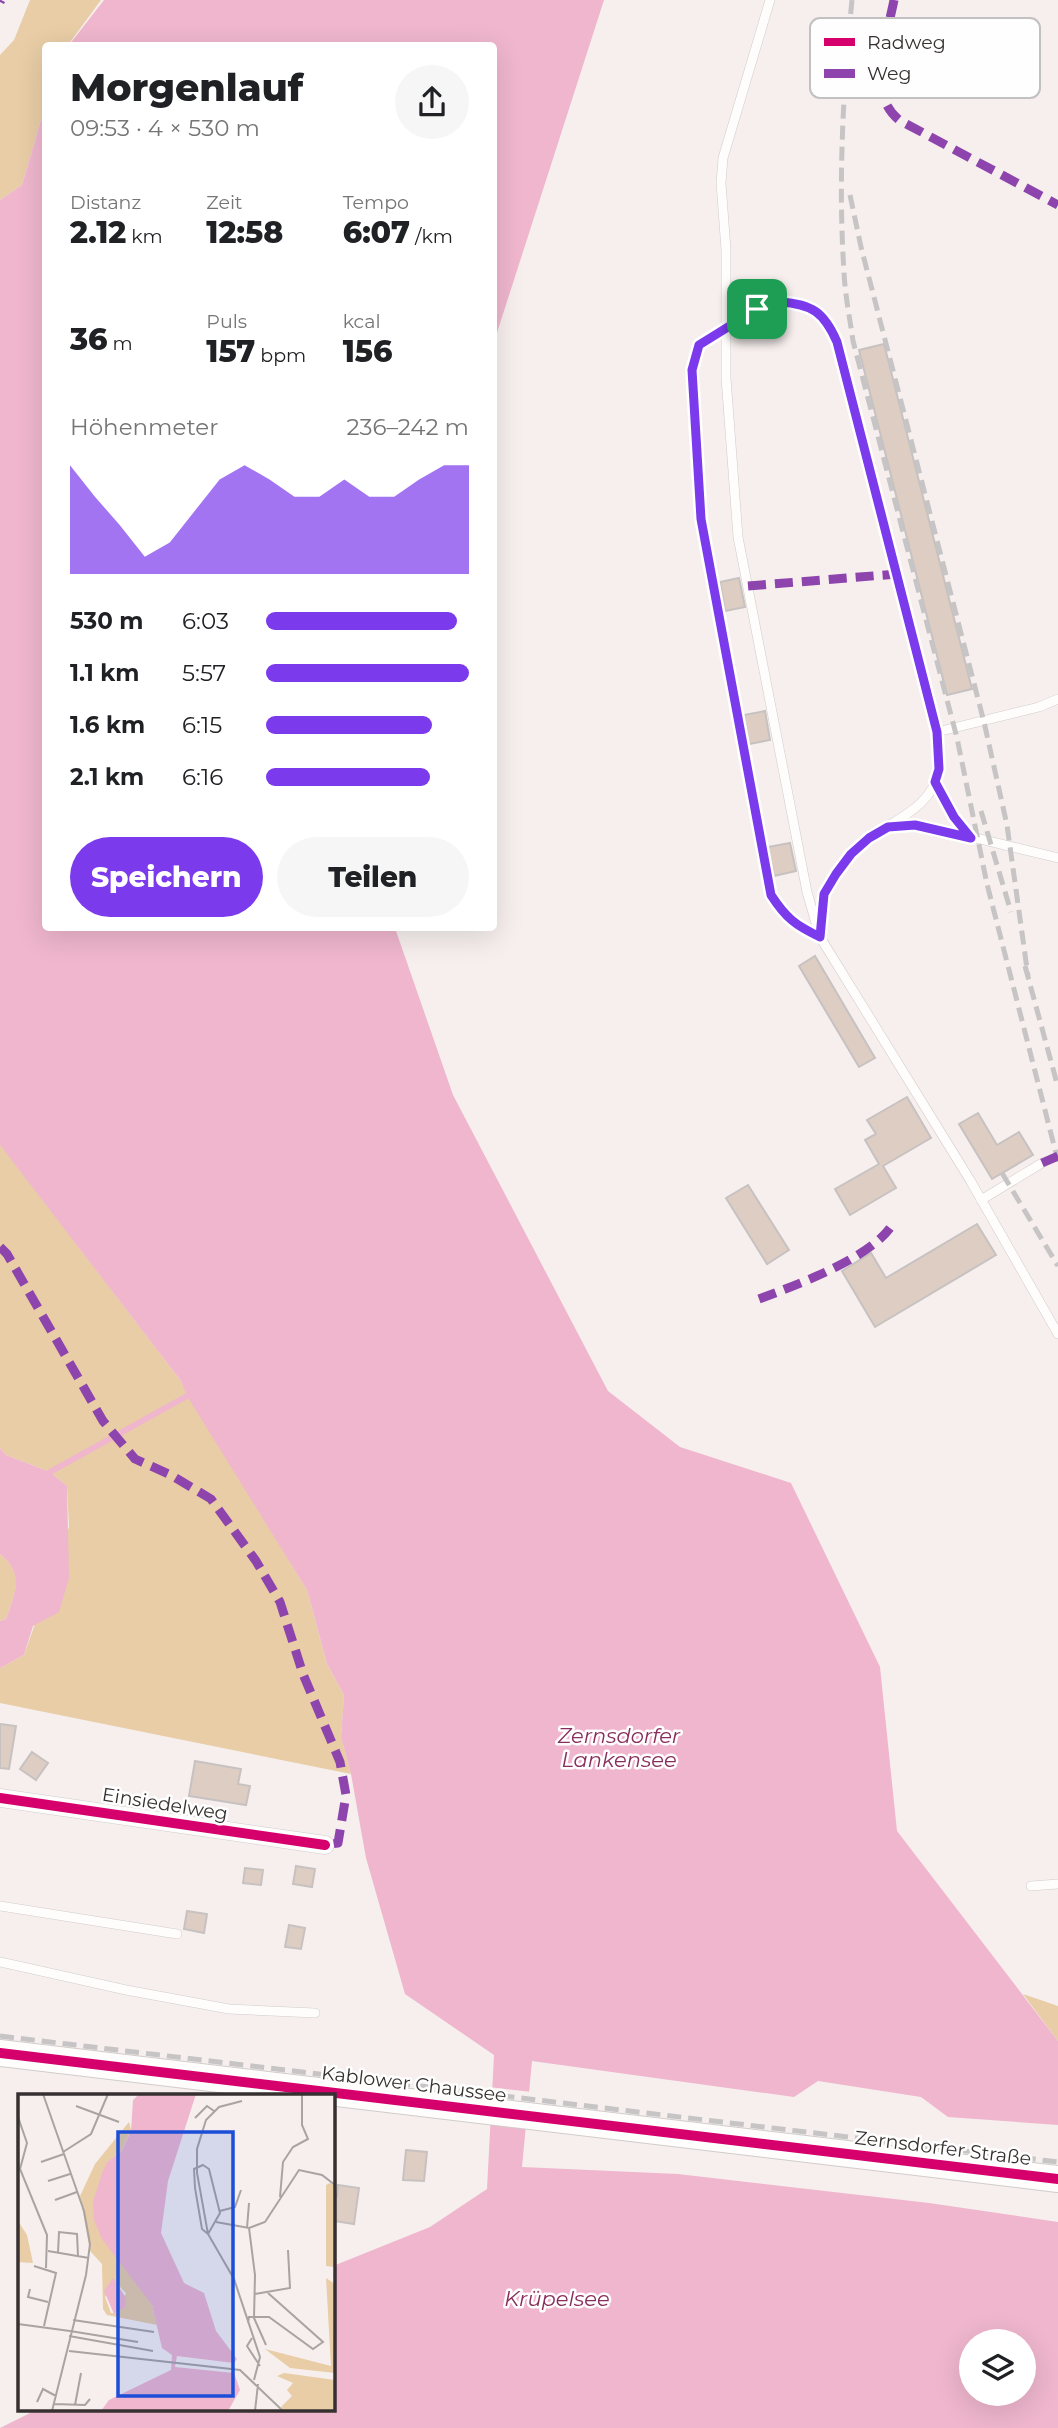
<!DOCTYPE html>
<html lang="de">
<head>
<meta charset="utf-8">
<style>
	body { margin:0; font-family:Montserrat,sans-serif; background:#f6f6f6; color:#202124; height:100vh; display:flex; flex-direction:column; font-size:26px; white-space:nowrap }
	* { box-sizing:border-box; margin:0 }
	p { font-size:23px; color:#757577 }
	.icon { flex:none; width:38px; height:38px; fill:none; stroke:currentColor; stroke-width:2; stroke-linecap:round; stroke-linejoin:round }
	.map { position:relative; flex:1; overflow:hidden }
	.drawer { position:absolute; left:42px; top:42px; width:455px; height:889px; display:flex; flex-direction:column; background:#fff; border-radius:7px; box-shadow:0 7px 28px #0002 }
	.drawer>* { flex:none }
	.buttons { position:absolute; left:959px; top:2329px; display:grid; gap:14px }
	.buttons a { display:grid; place-items:center; width:77px; height:77px; border-radius:50%; background:#fff; box-shadow:0 7px 28px #0002; font-size:35px }
	.pin { position:absolute; display:grid; place-items:center; width:60px; height:60px; color:#fff; margin:-30px; border-radius:14px; box-shadow:0 4px 10px #0006 }
	.round { display:grid; place-items:center; flex:none; width:74px; height:74px; border-radius:37px; background:#f6f6f6 }
	.overview { display:flex; align-items:center; justify-content:space-between; height:119px; padding:0 28px }
	h1 { font-size:38px; font-weight:800; line-height:52px }
	.stats { display:grid; grid-template-columns:repeat(3,1fr); gap:10px; height:119px; padding:7px 28px }
	.stats div { display:grid; align-content:center }
	.stats b { font-size:30px; font-weight:800 }
	.stats small { font-size:19px; font-weight:400 }
	.stats p { font-size:19px }
	.chart { height:196px; padding:14px 28px }
	.chart p { display:flex; justify-content:space-between }
	.chart svg { width:100%; height:126px; margin-top:7px; fill:#7c3aed; opacity:.7 }
	.action { display:flex; gap:14px; margin-top:auto; padding:14px 28px }
	.action a { flex:1; height:80px; border-radius:42px; background:#7c3aed; color:#fff; font-size:28px; font-weight:800; line-height:80px; text-align:center }
	.action a+a { background:#f6f6f6; color:#202124 }
	ul { padding:0 28px; list-style:none; font-size:23px }
	li { display:grid; grid-template-columns:112px 84px 1fr; align-items:center; height:52px }
	li i { height:18px; border-radius:9px; background:#7c3aed }
	.map>svg:first-child { display:block }
	.forest { fill:#e8cda6 }
	.water { fill:#efb6cd; fill-rule:evenodd }
	.pier { fill:#f6efee }
	.lines { fill:none; stroke-linecap:round; stroke-linejoin:round }
	.stream { stroke:#efb6cd; stroke-width:6 }
	.building { fill:#ddcdc3; stroke:#c7c2c1; stroke-width:2 }
	.lane-casing { stroke:#d1cccb; stroke-width:10 }
	.street-casing { stroke:#d1cccb; stroke-width:19 }
	.secondary-casing { stroke:#d1cccb; stroke-width:28 }
	.lane { stroke:#fefdfc; stroke-width:9 }
	.street { stroke:#fefdfc; stroke-width:18 }
	.secondary { stroke:#fefdfc; stroke-width:26 }
	.rail { stroke:#c6c4c4; stroke-width:5; stroke-dasharray:14 7; stroke-linecap:butt }
	.quiet { stroke:#8e44ad; stroke-width:9; stroke-dasharray:18 9; stroke-linecap:butt }
	.cycleway-casing { stroke:#fefefe; stroke-width:15 }
	.cycleway { stroke:#d6006c; stroke-width:10 }
	.route-casing { stroke:#fff; stroke-width:14 }
	.route { stroke:#7c3aed; stroke-width:9 }
	.labels { text-anchor:middle; dominant-baseline:central; stroke-width:5; stroke-linejoin:round; paint-order:stroke }
	.street-label { font-size:19px; fill:#363130; stroke:#fefefe }
	.water-label { font-size:21px; font-style:italic; fill:#882e5c; stroke:#fefefe }
	.inset-road { fill:none; stroke:#a9a3a2; stroke-width:2 }
	.view { fill:#1d4ed8; fill-opacity:0.15; stroke:#1d4ed8; stroke-width:3.5 }
	.inset-edge { fill:none; stroke:#363130; stroke-width:3.5 }
	.key { fill:#fefefe; stroke:#c2c0c0; stroke-width:2 }
	.key-label { font-size:19px; fill:#363130 }
</style>
</head>
<body>
<div class="map">
<svg width="1058" height="2428" viewBox="0 0 1058 2428">
	<rect width="100%" height="100%" fill="#f6efee"/>
	<g class="forest">
		<path d="M30,0h71l-33,45 -22,1 -1,60 -23,79 -22,15v-145l14,-15z"/>
		<path d="M0,1144l181,237 126,209 20,74 17,31 -3,42 10,37 -351,-71v-35l24,-13 45,-128 -2,-41 -17,-14 -44,-17 -6,-7z"/>
		<path d="M0,1554c26,20 15,39 6,65l-6,2z"/>
		<path d="M1023,1994l35,12v35z"/>
	</g>
	<g class="water">
		<path d="M104,0h500l-110,342v-296l-425,-1z"/>
		<path d="M45,106l1,822h349l58,167 155,296 72,56 111,36 89,184 17,164 161,210v84l-110,-8 -27,-20 -103,-16 -24,16 -262,-36 -10,106 156,7 251,29 129,19v206h-1058l38,-19h294l1,-143 97,-39 57,-38 7,-134 -89,-61 -39,-136 -15,-84 -10,-37 3,-42 -17,-31 -20,-74 -120,-194 -6,-15 -181,-236v-945l22,-15zM971,2342h53v52h-53z"/>
		<path d="M0,1448l6,7 44,17 17,14 2,92 -10,34 -26,14 -9,29 -24,13v-47l6,-2c9,-26 19,-45 -6,-65z"/>
	</g>
	<path class="pier" d="M489,2087l43,5 -3,36 -42,-5z"/>
	<g class="lines">
		<path class="stream" d="M50,1472l137,-76"/>
	</g>
	<g class="building">
		<path d="M884,344l88,345 -25,6 -88,-345z"/>
		<path d="M739,578l6,29 -20,4 -5,-29z"/>
		<path d="M765,711l5,29 -21,4 -5,-29z"/>
		<path d="M790,843l6,28 -22,5 -6,-29z"/>
		<path d="M815,956l60,102 -16,9 -60,-101z"/>
		<path d="M907,1097l24,41 -48,28 13,22 -46,27 -15,-26 44,-25 -14,-24 11,-6 -9,-14z"/>
		<path d="M978,1113l19,32 22,-13 14,23 -41,24 -33,-55z"/>
		<path d="M748,1185l41,65 -22,14 -41,-66z"/>
		<path d="M977,1224l19,31 -121,72 -33,-56 29,-18 15,25z"/>
		<path d="M0,1724l16,2 -7,43 -9,-1z"/>
		<path d="M32,1752l16,11 -12,17 -16,-11z"/>
		<path d="M195,1761l46,8 -3,15 12,2 -4,19 -57,-9z"/>
		<path d="M296,1866l19,3 -3,18 -19,-3z"/>
		<path d="M245,1868l18,2 -2,15 -18,-2z"/>
		<path d="M187,1911l20,3 -3,19 -20,-4z"/>
		<path d="M289,1925l16,3 -4,21 -16,-2z"/>
		<path d="M406,2150l21,2 -3,29 -21,-1z"/>
		<path d="M338,2185l21,3 -5,36 -20,-3 1,-12 -3,-11 5,-2z"/>
	</g>
	<g class="lines">
		<g class="lane-casing">
			<g id="lane">
				<path d="M770,0l-47,158 -2,25 5,67v128l12,159 69,355 13,45 150,243 88,154"/>
				<path d="M780,302c33,3 44,10 57,40l100,390c1,12 4,26 2,38 -7,38 -44,49 -71,69 -18,14 -36,34 -44,55 -4,13 -3,29 -4,43 -25,-12 -34,-19 -50,-42l-69,-376 -9,-149 7,-25 58,-36z"/>
				<path d="M937,732l102,-25 19,-8"/>
				<path d="M935,782l19,35 16,19"/>
				<path d="M890,827l25,-2 20,3 123,30"/>
				<path d="M981,1200l61,-37"/>
				<path d="M1031,1886l27,-2"/>
				<path d="M0,1906l177,28"/>
				<path d="M0,1962l126,28 103,19 86,4"/>
			</g>
		</g>
		<g class="street-casing">
			<path id="street" d="M0,1798l325,47"/>
		</g>
		<g class="secondary-casing">
			<path id="secondary" d="M0,2053l1058,126"/>
		</g>
		<use href="#lane" class="lane"/>
		<use href="#street" class="street"/>
		<use href="#secondary" class="secondary"/>
		<g class="rail">
			<path d="M852,0c-9,90 -14,182 -8,272 1,23 6,47 9,69l104,397 30,146 71,277"/>
			<path d="M850,195l11,52 123,475 23,103 21,151"/>
			<path d="M981,811l30,101"/>
			<path d="M1025,966l33,121"/>
			<path d="M1002,1173l56,93"/>
			<path d="M0,2036l1058,126"/>
		</g>
		<g class="quiet">
			<path d="M894,0c-7,37 -29,92 5,120l159,85"/>
			<path d="M0,2l1,-2"/>
			<path d="M748,586l149,-12"/>
			<path d="M1042,1163l16,-7"/>
			<path d="M0,1247l7,7 96,167 32,38 36,16 40,24 45,62 24,41 23,72 37,88 6,33 -8,48 -13,2"/>
			<path d="M759,1299c37,-14 107,-39 131,-71"/>
		</g>
		<g class="cycleway-casing">
			<g id="cycleway">
				<path d="M0,1798l325,47"/>
				<path d="M0,2053l1058,126"/>
			</g>
		</g>
		<use href="#cycleway" class="cycleway"/>
	</g>
	<g class="lines">
		<g class="route-casing">
			<path id="route" d="M780,302c32,2 44,10 57,40l100,390 2,37 -4,13 19,35 17,21 -56,-13 -27,2 -19,11 -18,16 -15,20 -12,20 -4,43c-25,-12 -34,-19 -49,-42l-70,-376 -9,-149 7,-25 58,-36z"/>
		</g>
		<use href="#route" class="route"/>
	</g>
	<g class="labels">
		<g class="street-label">
			<text transform="translate(165 1804) rotate(9)">Einsiedelweg</text>
			<text transform="translate(414 2084) rotate(7)">Kablower Chaussee</text>
			<text transform="translate(943 2148) rotate(7)">Zernsdorfer Straße</text>
		</g>
		<g class="water-label">
			<text x="619" y="1735">Zernsdorfer<tspan x="619" dy="24">Lankensee</tspan></text>
			<text x="557" y="2298">Krüpelsee</text>
		</g>
	</g>
	<g transform="translate(18 2094)">
		<rect width="317" height="317" fill="#f6efee"/>
		<path d="M111,28l2,8 -10,22 -13,9 11,95 33,49 5,20 -50,-10 -4,-6 -1,-45 -12,-13 -10,-55 15,-32zM99,190l9,9 -8,20h-7l-6,-16zM312,89l5,3v81l-9,-1v-81zM0,127l9,14 6,28 -15,-1zM308,184l9,6v89l-45,-5 -25,-19 66,17zM266,279l51,7v31h-51l-3,-4 11,-11 -5,-6 6,-7 -16,-7z" fill="#e8cda6" fill-rule="evenodd"/>
		<path d="M121,0h57l-28,87 -7,52 23,50 20,10 12,38 21,28 -3,4 -57,-7 -2,11 59,6 6,17 -12,21h-127l8,-11 62,-30 1,-15 -10,-7 -10,-43 -50,-66 -8,-19 -1,-18 9,-29 6,-12 13,-9 10,-21 2,-31zM95,184l13,20 -1,9 -11,7 -10,-23z" fill="#efb6cd"/>
		<path class="inset-road" d="M25,0l41,117 6,33 -4,31 -34,136M224,7l-23,6 -13,13 -9,29v24l11,61 26,45 26,78 -6,23M58,12l43,16M0,23l9,26 -7,26 27,66 -1,33M177,24l12,-12 7,5M45,58l28,-18 17,-40M23,68l23,-8M185,71l6,4 11,44 -12,21 -6,-5 -7,-41 -1,-19zM30,87l22,-7M262,103l3,-35 10,-15 15,-8 -6,-14v-31M37,106l22,-8M202,117l15,-4 6,-17M198,128l33,6 16,-6 34,-52 23,5 13,10M229,134l2,-25M231,134l6,47 -1,43 12,27M30,157l41,7M40,159l1,-21 18,2 1,22M16,172l22,7 -12,53M12,195l-2,8 20,5M237,200l35,-6 -2,-38M55,226l81,12M230,229l1,-6h20l44,32 10,-7 -55,-49M0,230l52,7M52,237l68,11M51,242l84,15M234,244l-5,8 13,20M51,257l171,19 43,41M19,308l6,-13 13,7M36,310l31,1 5,-6M57,311l6,-32M237,317l3,-27"/>
		<path class="view" d="M100,38h115v264h-115z"/>
		<rect width="317" height="317" class="inset-edge"/>
	</g>
	<rect x="810" y="18" width="230" height="80" rx="10" class="key"/>
	<rect x="824" y="38" width="31" height="8" fill="#d6006c"/>
	<rect x="824" y="69" width="31" height="9" fill="#8e44ad"/>
	<g class="key-label">
		<text x="867" y="49">Radweg</text>
		<text x="867" y="80">Weg</text>
	</g>
</svg>
<div class="buttons">
<a><svg class="icon" aria-label="layers" viewBox="0 0 24 24"><path d="M12 4l9 5-9 5-9-5zM3 14l9 5 9-5"/></svg></a>
</div>
<div class="pin" style="left:757px;top:309px;background:#1e9e55"><svg class="icon" aria-label="arrive" viewBox="0 0 24 24"><path d="M6 21V4h12l-3 4 3 4H6"/></svg></div>
<section class="drawer">
<div class="overview"><div><h1>Morgenlauf</h1><p>09:53 · 4 × 530 m</p></div><a class="round"><svg class="icon" aria-label="share" viewBox="0 0 24 24"><path d="M12 15V3M7 8l5-5 5 5M5 13v7h14v-7"/></svg></a></div>
<div class="stats">
<div><p>Distanz</p><b>2.12<small> km</small></b></div>
<div><p>Zeit</p><b>12:58</b></div>
<div><p>Tempo</p><b>6:07<small> /km</small></b></div>
</div>
<div class="stats">
<div><b>36<small> m</small></b></div>
<div><p>Puls</p><b>157<small> bpm</small></b></div>
<div><p>kcal</p><b>156</b></div>
</div>
<div class="chart"><p><span>Höhenmeter</span>236–242 m</p>
<svg viewBox="0 0 160 44" preserveAspectRatio="none"><path d="M0 44V6L10 17L20 27L30 38L40 33L50 22L60 11L70 6L80 11L90 17L100 17L110 11L120 17L130 17L140 11L150 6L160 6V44z"/></svg>
</div>
<ul>
<li><b>530 m</b>6:03<i style="width:94%"></i></li>
<li><b>1.1 km</b>5:57<i style="width:100%"></i></li>
<li><b>1.6 km</b>6:15<i style="width:82%"></i></li>
<li><b>2.1 km</b>6:16<i style="width:81%"></i></li>
</ul>
<div class="action"><a>Speichern</a><a>Teilen</a></div>
</section>
</div>
</body>
</html>
